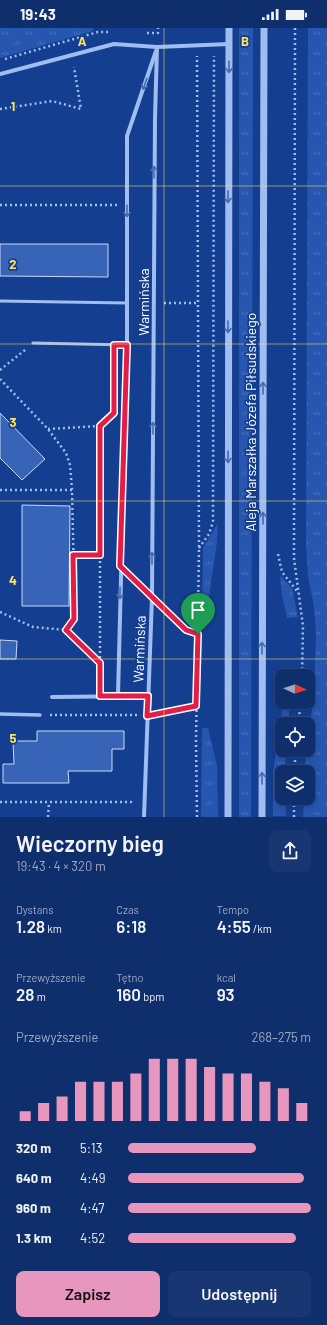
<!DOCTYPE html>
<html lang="pl">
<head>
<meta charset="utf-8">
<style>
	body { margin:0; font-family:Barlow,sans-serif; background:#183672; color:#f1f3f6; height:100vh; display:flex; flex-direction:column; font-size:15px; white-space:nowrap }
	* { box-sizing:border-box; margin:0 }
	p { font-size:13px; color:#9ba8c2 }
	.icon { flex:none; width:22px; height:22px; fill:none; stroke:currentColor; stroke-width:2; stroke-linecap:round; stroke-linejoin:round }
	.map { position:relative; height:789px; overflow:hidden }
	.side { display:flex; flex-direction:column; background:#0f2e6c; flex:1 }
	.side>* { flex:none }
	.needle { width:26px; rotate:94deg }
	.controls { position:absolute; left:275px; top:641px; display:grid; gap:8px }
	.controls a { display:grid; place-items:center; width:40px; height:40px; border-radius:8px; background:#0f2e6c; box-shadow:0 2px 6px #0003,0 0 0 1px #2f4a7f; font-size:20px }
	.pin { position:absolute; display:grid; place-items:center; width:34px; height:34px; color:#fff; margin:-41px -17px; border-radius:50% 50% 50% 0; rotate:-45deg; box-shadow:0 0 4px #0007 }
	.pin .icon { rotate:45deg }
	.round { display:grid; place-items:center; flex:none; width:42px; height:42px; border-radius:8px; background:#183672 }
	.headline { display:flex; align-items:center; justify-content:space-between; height:68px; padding:0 16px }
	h1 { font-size:22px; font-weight:600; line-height:30px }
	.stats { display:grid; grid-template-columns:repeat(3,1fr); gap:6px; height:68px; padding:4px 16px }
	.stats div { display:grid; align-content:center }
	.stats b { font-size:17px; font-weight:600 }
	.stats small { font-size:11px; font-weight:400 }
	.stats p { font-size:11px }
	.chart { height:112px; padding:8px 16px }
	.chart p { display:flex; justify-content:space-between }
	.chart svg { width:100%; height:72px; margin-top:4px; stroke:#e797bd; stroke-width:6 }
	.action { display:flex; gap:8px; margin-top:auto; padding:8px 16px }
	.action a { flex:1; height:46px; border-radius:8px; background:#e797bd; color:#111; font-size:16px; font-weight:600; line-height:46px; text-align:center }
	.action a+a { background:#183672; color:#f1f3f6 }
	ul { padding:0 16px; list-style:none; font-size:13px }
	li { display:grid; grid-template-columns:64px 48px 1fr; align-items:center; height:30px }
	li i { height:10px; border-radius:5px; background:#e797bd }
	.status { display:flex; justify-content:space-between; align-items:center; height:28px; padding:0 20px; background:#0f2e6c; direction:ltr }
	.status svg { height:11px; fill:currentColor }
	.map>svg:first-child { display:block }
	.grass { fill:url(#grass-tufts) }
	.building { fill:#3864b7; stroke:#c7dafc }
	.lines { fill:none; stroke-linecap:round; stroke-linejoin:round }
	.path { stroke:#a0bdf1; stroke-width:2.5; stroke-dasharray:2 3; stroke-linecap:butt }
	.service { stroke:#a0bdf1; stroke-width:3 }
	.pedestrian { stroke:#a0bdf1; stroke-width:3.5 }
	.minor { stroke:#a0bdf1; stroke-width:4 }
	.tertiary { stroke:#a0bdf1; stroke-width:7 }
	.oneway { stroke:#456ab2 }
	.route-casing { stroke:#fff; stroke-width:8 }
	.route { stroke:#e11d48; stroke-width:5 }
	.grid { fill:none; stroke:#ffe060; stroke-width:1; stroke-opacity:0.55 }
	.labels { text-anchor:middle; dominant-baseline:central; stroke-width:3.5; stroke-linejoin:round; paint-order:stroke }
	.street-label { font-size:14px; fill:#fff; stroke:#143e90 }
	.grid-label { font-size:13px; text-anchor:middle; font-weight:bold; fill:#ffe060; stroke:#143e90; stroke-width:3.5; stroke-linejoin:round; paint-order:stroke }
</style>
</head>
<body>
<div class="status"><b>19:43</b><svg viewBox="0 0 49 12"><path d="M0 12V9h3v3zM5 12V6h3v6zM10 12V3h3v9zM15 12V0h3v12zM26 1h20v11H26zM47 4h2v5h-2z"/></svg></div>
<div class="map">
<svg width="327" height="789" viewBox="0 0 327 789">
	<defs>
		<pattern id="grass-tufts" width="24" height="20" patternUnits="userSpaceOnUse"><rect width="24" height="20" fill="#2656af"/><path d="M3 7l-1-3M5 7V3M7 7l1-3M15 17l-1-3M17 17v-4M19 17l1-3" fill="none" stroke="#476fbb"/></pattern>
	</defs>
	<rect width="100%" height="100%" fill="#143e90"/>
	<g class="grass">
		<path d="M0,0h93v3l-93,27z"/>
		<path d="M239,0h14l-2,789h-12z"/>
		<path d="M308,0h19v789h-24l1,-19h4v-26h-3l1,-22h2v-14l6,-39 2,-64 -2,-26 -6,-31 -2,-30z"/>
		<path d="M218,495l-1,19 -11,76h-4l1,-70z"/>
		<path d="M280,547l12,13 6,29 -11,1 -5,-23z"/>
		<path d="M283,676h6v20h-7v26h4l-1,22h-3v26h4v18h-13v-44z"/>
		<path d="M202,700h6l9,38 1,51h-17z"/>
	</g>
	<g class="building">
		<path d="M0,216h108v33l-108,-1z"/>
		<path d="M0,385l45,46 -23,21 -22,-22z"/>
		<path d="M22,477l48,1 -1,100h-47z"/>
		<path d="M0,612l17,1 -1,18h-16z"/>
		<path d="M37,703h87v18h-12v22h-44l1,12h-66v-19h11l-1,-23h24z"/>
	</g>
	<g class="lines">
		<g class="path">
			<path d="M295,0l-1,530 9,68 -1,50"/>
			<path d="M147,5h11v-5"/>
			<path d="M5,31l93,-27h10"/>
			<path d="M0,81l52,-8 29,8 -7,-42"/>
			<path d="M0,177h117"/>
			<path d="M164,275h34"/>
			<path d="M0,342l25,-20"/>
			<path d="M0,351l48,50 18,24 4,12 2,25"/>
			<path d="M48,401l52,-3"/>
			<path d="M0,462h72l3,129 -9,11"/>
			<path d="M199,520l10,-14 4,-12 1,-466"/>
			<path d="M278,526l4,18 15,19"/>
			<path d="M73,527h27"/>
			<path d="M164,580l22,22 12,4"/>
			<path d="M0,584l33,15 33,3 34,33v22"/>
			<path d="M100,635v-237l13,-13"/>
			<path d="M160,685l36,-6"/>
			<path d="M50,687h87"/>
			<path d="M298,696l3,-22"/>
			<path d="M295,744v-22"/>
			<path d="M0,774h131l2,2"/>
			<path d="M48,789l1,-15"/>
			<path d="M197,789l-1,-76 3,-193 -2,-492"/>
			<path d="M294,789v-19"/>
		</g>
		<g class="service">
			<path d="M0,273l127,2"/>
			<path d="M33,315l94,2"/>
		</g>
		<path class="pedestrian" d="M0,686l40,1"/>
		<g class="minor">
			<path d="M0,46l114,-30 43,3 72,-3"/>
			<path d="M118,667l9,-350v-209l29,-85"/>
			<path d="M52,669l96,-1"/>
			<path d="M144,789l8,-220 3,-479 2,-71"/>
		</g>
		<g class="tertiary">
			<path d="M228,789l1,-789"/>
			<path d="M262,789l2,-789"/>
		</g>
	</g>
	<defs><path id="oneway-shaft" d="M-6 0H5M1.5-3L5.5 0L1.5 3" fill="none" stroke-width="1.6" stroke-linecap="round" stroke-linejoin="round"/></defs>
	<g class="oneway">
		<use href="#oneway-shaft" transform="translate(229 39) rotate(90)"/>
		<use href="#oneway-shaft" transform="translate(145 56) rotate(109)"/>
		<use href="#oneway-shaft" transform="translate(154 144) rotate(-90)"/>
		<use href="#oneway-shaft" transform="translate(228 169) rotate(90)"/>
		<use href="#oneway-shaft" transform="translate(127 183) rotate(90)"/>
		<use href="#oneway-shaft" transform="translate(228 299) rotate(90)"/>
		<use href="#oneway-shaft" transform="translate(263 360) rotate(-90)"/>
		<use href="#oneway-shaft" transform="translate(153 400) rotate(-90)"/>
		<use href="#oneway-shaft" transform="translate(228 429) rotate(90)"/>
		<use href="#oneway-shaft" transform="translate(263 490) rotate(-90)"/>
		<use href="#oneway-shaft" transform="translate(152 530) rotate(-90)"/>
		<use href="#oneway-shaft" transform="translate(120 565) rotate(91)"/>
		<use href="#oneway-shaft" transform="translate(262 620) rotate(-90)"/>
		<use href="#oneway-shaft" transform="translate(262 750) rotate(-90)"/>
	</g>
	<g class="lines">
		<g class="route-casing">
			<path id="route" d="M114,317h13l-7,221 66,64 12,4 -2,72 -49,10 1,-20h-48v-33l-34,-33 8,-11 -1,-64h27v-129l14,-13z"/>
		</g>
		<use href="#route" class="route"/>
	</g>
	<path class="grid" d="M164,0v789M0,158h327M0,316h327M0,473h327M0,631h327"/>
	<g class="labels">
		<g class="street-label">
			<text transform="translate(143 274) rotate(-90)">Warmińska</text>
			<text transform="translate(250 394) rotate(-90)">Aleja Marszałka Józefa Piłsudskiego</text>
			<text transform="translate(139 621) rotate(-88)">Warmińska</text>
		</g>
	</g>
	<g class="grid-label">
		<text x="82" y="18">A</text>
		<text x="245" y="18">B</text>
		<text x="13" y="83">1</text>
		<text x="13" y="241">2</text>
		<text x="13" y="399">3</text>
		<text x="13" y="557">4</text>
		<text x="13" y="715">5</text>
	</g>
</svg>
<div class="controls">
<a><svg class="needle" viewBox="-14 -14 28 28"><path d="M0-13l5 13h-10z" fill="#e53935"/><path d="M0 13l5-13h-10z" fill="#9ba8c2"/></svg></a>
<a><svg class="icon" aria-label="locate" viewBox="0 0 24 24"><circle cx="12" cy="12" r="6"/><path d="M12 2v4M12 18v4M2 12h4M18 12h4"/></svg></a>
<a><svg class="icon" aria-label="layers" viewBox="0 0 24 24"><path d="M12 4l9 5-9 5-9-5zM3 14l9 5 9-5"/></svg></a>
</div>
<div class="pin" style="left:198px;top:606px;background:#1e9e55"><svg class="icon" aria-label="arrive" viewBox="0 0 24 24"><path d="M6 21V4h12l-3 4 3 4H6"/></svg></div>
</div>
<section class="side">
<div class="headline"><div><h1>Wieczorny bieg</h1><p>19:43 · 4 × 320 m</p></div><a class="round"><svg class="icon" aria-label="share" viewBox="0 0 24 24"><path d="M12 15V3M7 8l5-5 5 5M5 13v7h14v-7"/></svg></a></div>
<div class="stats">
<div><p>Dystans</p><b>1.28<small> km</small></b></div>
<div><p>Czas</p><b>6:18</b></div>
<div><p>Tempo</p><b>4:55<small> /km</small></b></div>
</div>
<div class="stats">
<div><p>Przewyższenie</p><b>28<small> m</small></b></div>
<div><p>Tętno</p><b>160<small> bpm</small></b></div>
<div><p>kcal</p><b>93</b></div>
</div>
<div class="chart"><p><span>Przewyższenie</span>268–275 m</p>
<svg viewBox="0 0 160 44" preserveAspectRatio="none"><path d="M5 44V38M15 44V33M25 44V29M35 44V20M45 44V20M55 44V20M65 44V15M75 44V6M85 44V6M95 44V6M105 44V11M115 44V15M125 44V15M135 44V20M145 44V24M155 44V33"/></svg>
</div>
<ul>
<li><b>320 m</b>5:13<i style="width:70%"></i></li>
<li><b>640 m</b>4:49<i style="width:96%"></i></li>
<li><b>960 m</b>4:47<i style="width:100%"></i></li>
<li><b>1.3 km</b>4:52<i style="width:92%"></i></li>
</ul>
<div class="action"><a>Zapisz</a><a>Udostępnij</a></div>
</section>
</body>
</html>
